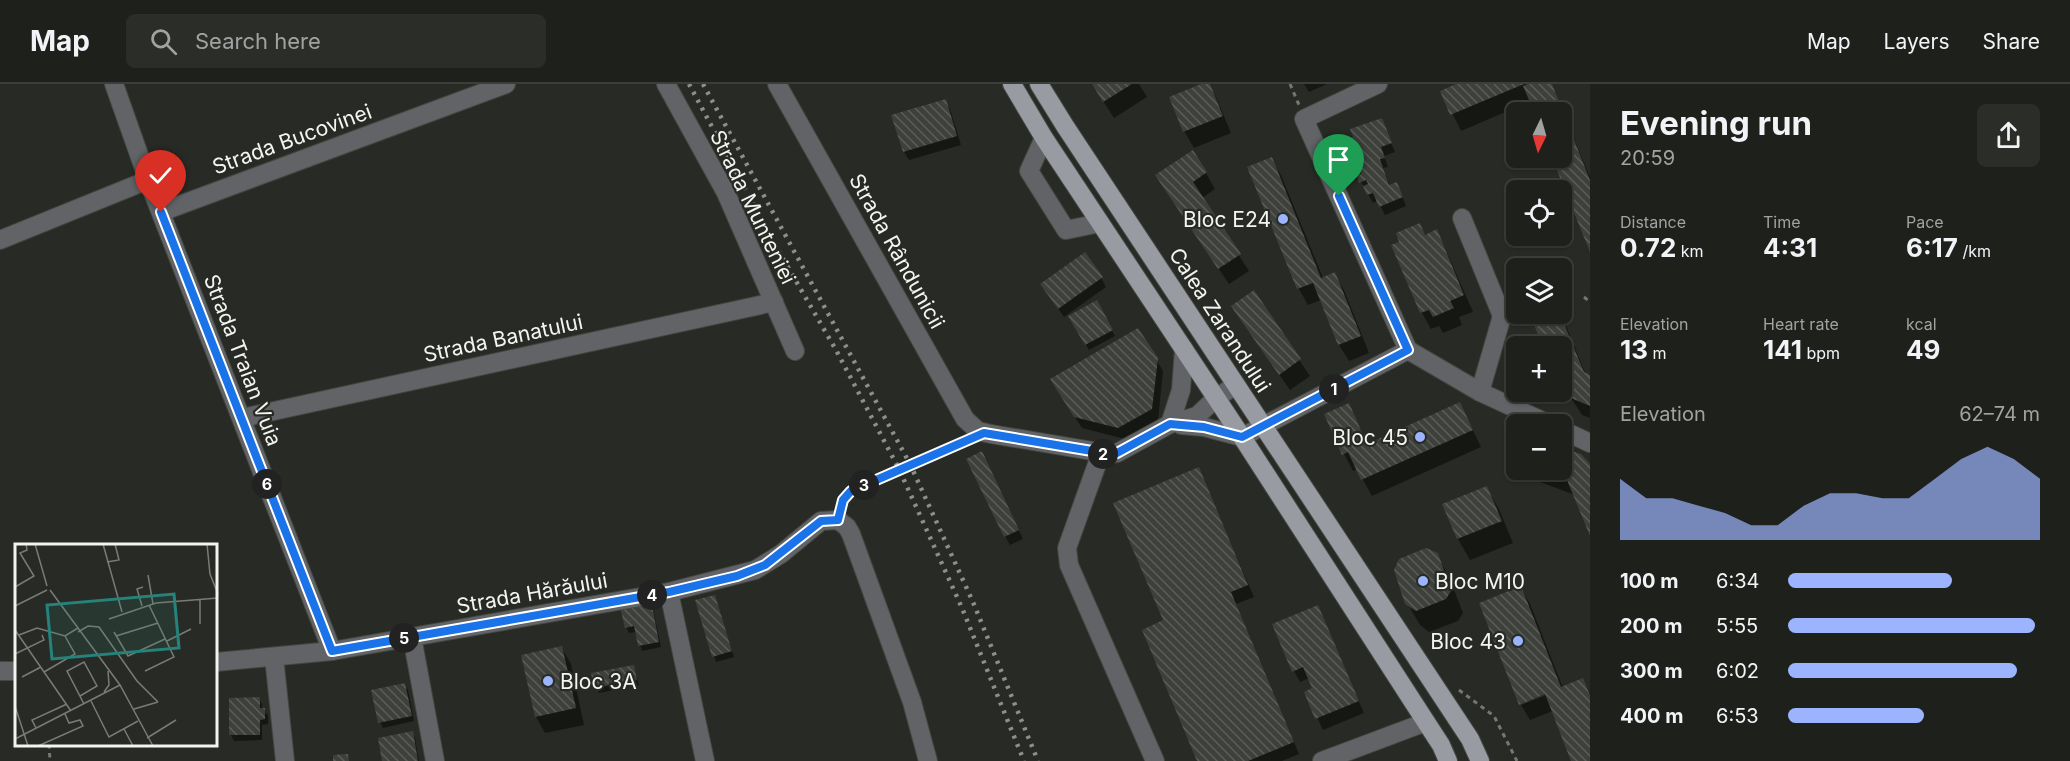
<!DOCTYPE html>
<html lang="en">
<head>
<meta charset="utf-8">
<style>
	body { margin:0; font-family:Inter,sans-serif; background:#2b2d29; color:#f1f3f6; height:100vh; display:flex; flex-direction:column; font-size:22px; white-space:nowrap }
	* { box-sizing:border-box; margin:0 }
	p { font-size:20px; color:#a1a3a3 }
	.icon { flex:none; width:33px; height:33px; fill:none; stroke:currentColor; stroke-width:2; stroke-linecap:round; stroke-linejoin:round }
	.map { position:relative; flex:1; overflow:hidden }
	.drawer { display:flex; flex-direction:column; background:#1e201c; width:480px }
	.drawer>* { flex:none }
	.needle { width:39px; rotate:185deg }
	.controls { position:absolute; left:1506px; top:18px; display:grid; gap:12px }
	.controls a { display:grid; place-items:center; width:66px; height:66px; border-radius:9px; background:#1e201c; box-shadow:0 2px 4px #0004,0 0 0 2px #3c3e3b; font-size:30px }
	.pin { position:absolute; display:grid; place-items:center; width:51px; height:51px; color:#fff; margin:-62px -26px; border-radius:50% 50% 50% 0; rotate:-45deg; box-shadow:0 0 6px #0007 }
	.pin .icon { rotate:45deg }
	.km { position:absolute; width:30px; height:30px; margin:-15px; border-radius:50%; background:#222; color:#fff; font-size:16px; line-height:30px; text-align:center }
	.round { display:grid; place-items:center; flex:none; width:63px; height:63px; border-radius:9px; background:#2b2d29 }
	.head { display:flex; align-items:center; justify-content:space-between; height:102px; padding:0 30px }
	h1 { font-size:33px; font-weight:700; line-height:45px }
	.metrics { display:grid; grid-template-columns:repeat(3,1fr); gap:9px; height:102px; padding:6px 30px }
	.metrics div { display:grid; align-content:center }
	.metrics b { font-size:26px; font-weight:700 }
	.metrics small { font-size:16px; font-weight:400 }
	.metrics p { font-size:16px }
	.chart { height:168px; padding:12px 30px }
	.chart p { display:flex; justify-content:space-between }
	.chart svg { width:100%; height:108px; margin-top:6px; fill:#9cb4fd; opacity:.7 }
	ul { padding:0 30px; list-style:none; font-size:20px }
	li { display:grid; grid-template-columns:96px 72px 1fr; align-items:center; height:45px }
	li i { height:15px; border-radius:8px; background:#9cb4fd }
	header { display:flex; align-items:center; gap:36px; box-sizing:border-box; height:84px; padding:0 30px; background:#1e201c; border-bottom:2px solid #3c3e3b }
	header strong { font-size:28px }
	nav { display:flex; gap:33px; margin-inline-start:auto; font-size:21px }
	.search { width:420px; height:54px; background:#2b2d29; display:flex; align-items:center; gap:15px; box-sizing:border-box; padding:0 21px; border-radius:9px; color:#a1a3a3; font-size:22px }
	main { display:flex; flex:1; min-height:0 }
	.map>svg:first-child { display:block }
	.shadow { fill:#0007 }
	.building { fill:url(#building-back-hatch) }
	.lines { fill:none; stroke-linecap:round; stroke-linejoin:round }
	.minor-casing { stroke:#444741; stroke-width:20 }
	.major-casing { stroke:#444741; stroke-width:20 }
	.path { stroke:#747772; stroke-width:3; stroke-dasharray:4.5 4.5; stroke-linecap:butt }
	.minor { stroke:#626366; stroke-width:18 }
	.major { stroke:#999ba2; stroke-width:18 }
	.rail { stroke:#8c8f8a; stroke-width:4.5; stroke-dasharray:3 6; stroke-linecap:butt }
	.route-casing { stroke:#fff; stroke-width:12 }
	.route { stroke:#1a73e8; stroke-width:8 }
	.poi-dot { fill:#9cb4fd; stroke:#282b25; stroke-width:2 }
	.labels { text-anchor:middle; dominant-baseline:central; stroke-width:4.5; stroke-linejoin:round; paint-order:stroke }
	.street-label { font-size:21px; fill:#f2f5f0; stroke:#282b25 }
	.poi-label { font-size:21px; fill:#f2f5f0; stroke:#282b25; text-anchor:end }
	.inset-road { fill:none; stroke:#797c76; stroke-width:1.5 }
	.view { fill:#26837b; fill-opacity:0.15; stroke:#26837b; stroke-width:3 }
	.inset-edge { fill:none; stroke:#f2f5f0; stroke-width:3 }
</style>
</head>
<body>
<header>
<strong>Map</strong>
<div class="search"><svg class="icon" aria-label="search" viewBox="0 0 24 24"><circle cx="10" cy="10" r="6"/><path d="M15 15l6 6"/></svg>Search here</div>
<nav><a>Map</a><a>Layers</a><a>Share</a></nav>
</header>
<main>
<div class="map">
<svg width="1590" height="677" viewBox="0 0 1590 677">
	<defs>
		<pattern id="building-back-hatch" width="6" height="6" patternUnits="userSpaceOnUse" patternTransform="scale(1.5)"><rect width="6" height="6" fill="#3e413b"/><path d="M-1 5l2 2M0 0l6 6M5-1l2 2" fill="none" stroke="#5a5d58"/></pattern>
	</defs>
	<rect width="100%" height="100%" fill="#282b25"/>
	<g class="shadow">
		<path d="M1092,0h47l8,13 -33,21z"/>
		<path d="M1205,0h4l8,15 14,34 -37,15 -10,-17z"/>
		<path d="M1304,0h23l-18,8z"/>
		<path d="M1460,0h66l1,2 24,-2 39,93v71l-36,-90h8v-46h-26l-5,-11 -70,30 -19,-39z"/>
		<path d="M945,17l5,8 11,36 -52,15 -5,-8z"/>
		<path d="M1381,35l14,33 -11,4 4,11 -5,1 7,18 11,7 5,13 -21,9 -7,-14 -5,2 -14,-25 -7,3 -5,-9 8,-34z"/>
		<path d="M1271,75l10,16 42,103 11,-4 10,16 25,63 -20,8 -10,-16 -18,-45 -13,5 -9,-16 -50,-121z"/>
		<path d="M1206,89l9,16 -13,9 47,73 -20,13 -62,-92z"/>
		<path d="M1419,141l7,11 10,-5 9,17 28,64 -14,5 3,8 -19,8 -4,-7 -8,3 -9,-16 -29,-67 8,-4z"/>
		<path d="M1101,194l5,9 -42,30 -17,-24z"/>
		<path d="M1253,209l57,83 -20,14 -47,-68z"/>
		<path d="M1096,218l19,34 -26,14 -19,-34z"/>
		<path d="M1547,230h12l7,12 20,49 4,2v41l-8,-3 -20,-31v-38h-17l-12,-27z"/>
		<path d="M1156,275l7,12 -5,50 -33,18 -43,-11 -24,-37z"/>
		<path d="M1460,320l21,43 -109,49 -15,-27 -4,2 -9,-17 4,-49 20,40z"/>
		<path d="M1562,365l18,6 10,11v66l-15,-37 -51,-19 -4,-6h42z"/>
		<path d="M986,378l37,77 -13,6 -5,-9z"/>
		<path d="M1198,385l56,128 -18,7 63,150 -17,7h-83l-34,-140z"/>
		<path d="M1487,404l12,21 14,34 -43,17 -12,-21 -14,-34z"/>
		<path d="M1437,471l12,22 14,36 -5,8 -29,11 -9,-7 -13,-22z"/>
		<path d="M1521,504l9,16 33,84 20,-8 7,13v68h-17l-20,-50 -23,9 -9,-15 31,-12z"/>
		<path d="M714,512l20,61 -18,5 -19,-61z"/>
		<path d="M650,518l3,6 8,39 -19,4 -6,-19 -7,1 -3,-6z"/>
		<path d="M1317,522l47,107 -41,17 -17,-37 8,-4 -5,-11 -9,4 -6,-11z"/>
		<path d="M561,563l10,17 13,61 -39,8 -9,-16z"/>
		<path d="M633,582l6,19 -40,8 -6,-18z"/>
		<path d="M405,601l3,5 6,31 -31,7 -3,-6z"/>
		<path d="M230,615h29l3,5v6l6,5v9l-6,1v15l-28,1 -3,-6z"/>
		<path d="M412,649l3,5 4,23h-36z"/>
	</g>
	<g class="building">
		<path d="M1092,0h40l-29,18z"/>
		<path d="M1201,0h9l13,32 -40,16 -14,-35z"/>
		<path d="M1456,0h68l-74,31 -10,-24z"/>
		<path d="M1528,0h24l38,96v72l-38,-94h10v-46h-28l-11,-26z"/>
		<path d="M946,15l11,37 -54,16 -12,-37z"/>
		<path d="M1382,34l10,25 -11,4 4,11 -5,1 9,26 8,-3 6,15 -24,10 -6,-14 -6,2 -4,-9 5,-2 -2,-4 -7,3 -2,-7 4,-2 -2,-6 -13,5 -11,-29 18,-7 -3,-8z"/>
		<path d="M1193,66l14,22 -14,10 48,72 -23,15 -63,-94z"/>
		<path d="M1272,73l49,121 14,-6 26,64 -23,9 -25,-62 -16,6 -50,-122z"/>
		<path d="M1420,139l5,12 12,-6 27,66 -14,6 4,7 -21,9 -4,-7 -9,3 -29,-68 8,-3 -3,-9z"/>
		<path d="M1085,168l18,25 -45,32 -18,-25z"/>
		<path d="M1254,206l47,69 -22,16 -48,-69z"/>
		<path d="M1097,216l16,30 -28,15 -17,-29z"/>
		<path d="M1543,230h17l24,58 6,3v31l-19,-8 3,-8 -12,-6v-38h-19l-12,-28z"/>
		<path d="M1138,244l20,30 -6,51 -34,19 -44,-11 -24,-38z"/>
		<path d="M1460,318l13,28 -112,50 -13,-28 -6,3 -18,-41 25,-11 18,41z"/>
		<path d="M1516,362v15l-4,-1z"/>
		<path d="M1562,364l19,6 9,10v72l-23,-56 -28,-10h23z"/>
		<path d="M982,367l37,79 -15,7 -38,-78z"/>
		<path d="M1199,383l49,118 -17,7 63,150 -46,19h-51l-55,-131 21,-10 -50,-117z"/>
		<path d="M1487,402l15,35 -45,18 -15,-35z"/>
		<path d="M1426,464l12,5 13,38 -5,8 -30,12 -11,-7 -11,-34 5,-11z"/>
		<path d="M1521,502l40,101 22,-9 7,17v66h-19l-26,-67 -26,11 -40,-102z"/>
		<path d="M715,511l17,56 -20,6 -17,-57z"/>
		<path d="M651,516l8,42 -21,4 -4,-20 -9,2 -5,-21z"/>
		<path d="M1318,521l41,96 -44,18 -11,-27 8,-4 -9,-21 -11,5 -20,-48z"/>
		<path d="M562,562l14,62 -41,9 -14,-62z"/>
		<path d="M634,581l3,15 -43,8 -3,-15z"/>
		<path d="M405,599l7,33 -34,7 -7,-33z"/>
		<path d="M260,613v11h5v11l-5,1v15h-31v-37z"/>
		<path d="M413,647l5,30h-36l-4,-23z"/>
		<path d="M348,670l1,7h-16v-6z"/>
	</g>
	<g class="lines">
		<g class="minor-casing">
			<g id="minor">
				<path d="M114,0l34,96 184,471"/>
				<path d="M666,0l60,109 69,158"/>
				<path d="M777,0l188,335 13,12 13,3 119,20 7,-1 53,-29 27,-8 19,-18 20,-13"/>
				<path d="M1378,0l-74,35 104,231"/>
				<path d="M1044,54l-15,33 37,59 34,-7"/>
				<path d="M161,128l345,-128"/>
				<path d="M1462,134l40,98"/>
				<path d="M0,156l148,-60"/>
				<path d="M1480,308l22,-76 14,-5"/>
				<path d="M242,334l532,-116"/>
				<path d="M1170,340l11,-34 3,-41"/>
				<path d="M1181,341l23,2 38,10 166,-87 72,42 69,32"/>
				<path d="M1562,346l28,13"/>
				<path d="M1101,369l-34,95 2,17 86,196"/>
				<path d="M669,508l36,169"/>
				<path d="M412,553l23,124"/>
				<path d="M274,573l11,104"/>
				<path d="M216,578l116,-11 337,-59 86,-22 26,-16 40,-33 17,-1 9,7 4,7 61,168 16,59"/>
				<path d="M0,587h16"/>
				<path d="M1322,677l104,-39"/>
			</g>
		</g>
		<g class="major-casing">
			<g id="major">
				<path d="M1012,0l32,54 198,299 184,285 15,23 7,16"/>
				<path d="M1039,0l26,42 405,613 10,22"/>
			</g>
		</g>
		<g class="path">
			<path d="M1290,0l9,21"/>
			<path d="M1584,213l6,5"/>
			<path d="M842,419l5,-8 19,-12 100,-42"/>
			<path d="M1459,606l35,26 23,45"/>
			<path d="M49,660l1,17"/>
		</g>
		<use href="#minor" class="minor"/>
		<use href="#major" class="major"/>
		<g class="rail">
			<path d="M689,0l89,166 58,100 63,119 63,139 62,153"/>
			<path d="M703,0l207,380 63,138 65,159"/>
		</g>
	</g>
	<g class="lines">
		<g class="route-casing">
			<path id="route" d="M161,128l171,439 337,-59 68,-16 28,-11 56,-44 17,-1 5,-20 8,-9 133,-58 126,21 7,-1 53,-29 34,3 38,10 166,-87 -69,-154"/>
		</g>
		<use href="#route" class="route"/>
	</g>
	<g class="poi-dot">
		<circle cx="1283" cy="135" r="6"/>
		<circle cx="1420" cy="353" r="6"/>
		<circle cx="1423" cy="497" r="6"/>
		<circle cx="1518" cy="557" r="6"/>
		<circle cx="548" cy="597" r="6"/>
	</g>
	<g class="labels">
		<g class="street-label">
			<text transform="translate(292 55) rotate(-20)">Strada Bucovinei</text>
			<text transform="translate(753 123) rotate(64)">Strada Munteniei</text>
			<text transform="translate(897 167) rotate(61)">Strada Rândunicii</text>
			<text transform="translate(1220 236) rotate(57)">Calea Zarandului</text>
			<text transform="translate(503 254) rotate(-12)">Strada Banatului</text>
			<text transform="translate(243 276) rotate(69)">Strada Traian Vuia</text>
			<text transform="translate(532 509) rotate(-10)">Strada Hărăului</text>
		</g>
		<g class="poi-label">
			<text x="1271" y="135">Bloc E24</text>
			<text x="1408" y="353">Bloc 45</text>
			<text x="1435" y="497" text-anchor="start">Bloc M10</text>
			<text x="1506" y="557">Bloc 43</text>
			<text x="560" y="597" text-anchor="start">Bloc 3A</text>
		</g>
	</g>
	<g transform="translate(15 460)">
		<rect width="202" height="202" fill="#282b25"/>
		<path class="inset-road" d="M20,0l12,42M88,0l19,68M192,0l3,30 8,20M92,18l12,-2 -4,-16M133,31l5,29M0,43l19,-11 -14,-23 7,-3 -1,-6M35,46l70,95 33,61M0,62l32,-16M127,62l-5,-17 6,-2M94,75l47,-16 62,-5M185,80v-25M0,86l56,81M63,88l10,-6 11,1 38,54 21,21M99,88l14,24 37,-17M4,91l18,-7 28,8 13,-8M101,92l42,-13M152,97l24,-12M0,110l29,-14 -2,-5M130,127l29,-14 -25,-52M29,128l31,-18 -10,-18M7,133l19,-10M89,148l5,-7 -1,-14M65,152l17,-10 -13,-24 -17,9 17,33M76,157l18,36 29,-16M0,162l13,40M119,165l24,-7M21,184l-4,-8 35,-16M109,185l9,17M132,194l29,-18M0,195l105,-54M23,202l45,-20 -3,-6 -11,3 -4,-9"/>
		<path class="view" d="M159,50l5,54 -127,11 -5,-54z"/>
		<rect width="202" height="202" class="inset-edge"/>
	</g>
</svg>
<div class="controls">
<a><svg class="needle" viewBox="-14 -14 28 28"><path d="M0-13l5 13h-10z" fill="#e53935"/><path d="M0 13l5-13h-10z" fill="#a1a3a3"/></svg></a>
<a><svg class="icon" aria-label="locate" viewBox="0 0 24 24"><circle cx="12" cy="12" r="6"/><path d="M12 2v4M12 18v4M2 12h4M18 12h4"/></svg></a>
<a><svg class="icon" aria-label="layers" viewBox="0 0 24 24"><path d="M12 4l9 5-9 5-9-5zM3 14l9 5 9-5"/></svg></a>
<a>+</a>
<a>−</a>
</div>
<div class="pin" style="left:1339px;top:112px;background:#1e9e55"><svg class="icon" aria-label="arrive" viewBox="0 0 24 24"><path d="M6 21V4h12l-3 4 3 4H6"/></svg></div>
<div class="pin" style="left:161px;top:128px;background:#d93025"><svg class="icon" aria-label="check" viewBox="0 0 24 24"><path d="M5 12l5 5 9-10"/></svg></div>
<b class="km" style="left:1334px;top:305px">1</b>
<b class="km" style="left:1103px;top:370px">2</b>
<b class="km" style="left:864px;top:401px">3</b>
<b class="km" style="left:652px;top:511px">4</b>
<b class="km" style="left:404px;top:554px">5</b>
<b class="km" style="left:267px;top:400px">6</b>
</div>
<section class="drawer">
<div class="head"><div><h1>Evening run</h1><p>20:59</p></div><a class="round"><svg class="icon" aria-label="share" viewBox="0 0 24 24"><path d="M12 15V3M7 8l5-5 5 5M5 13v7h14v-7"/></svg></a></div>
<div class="metrics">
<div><p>Distance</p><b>0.72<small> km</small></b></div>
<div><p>Time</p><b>4:31</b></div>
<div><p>Pace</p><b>6:17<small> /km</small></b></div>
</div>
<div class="metrics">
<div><p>Elevation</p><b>13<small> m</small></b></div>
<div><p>Heart rate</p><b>141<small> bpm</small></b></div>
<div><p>kcal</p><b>49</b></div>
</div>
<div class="chart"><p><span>Elevation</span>62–74 m</p>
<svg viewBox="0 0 160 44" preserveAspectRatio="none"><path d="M0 44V19L10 27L20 27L30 30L40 33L50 38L60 38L70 30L80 25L90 25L100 27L110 27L120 19L130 11L140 6L150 11L160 19V44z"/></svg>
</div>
<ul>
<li><b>100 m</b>6:34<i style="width:65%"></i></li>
<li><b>200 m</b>5:55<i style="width:98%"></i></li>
<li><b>300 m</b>6:02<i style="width:91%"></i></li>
<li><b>400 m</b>6:53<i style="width:54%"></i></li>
</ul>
</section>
</main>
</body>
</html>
